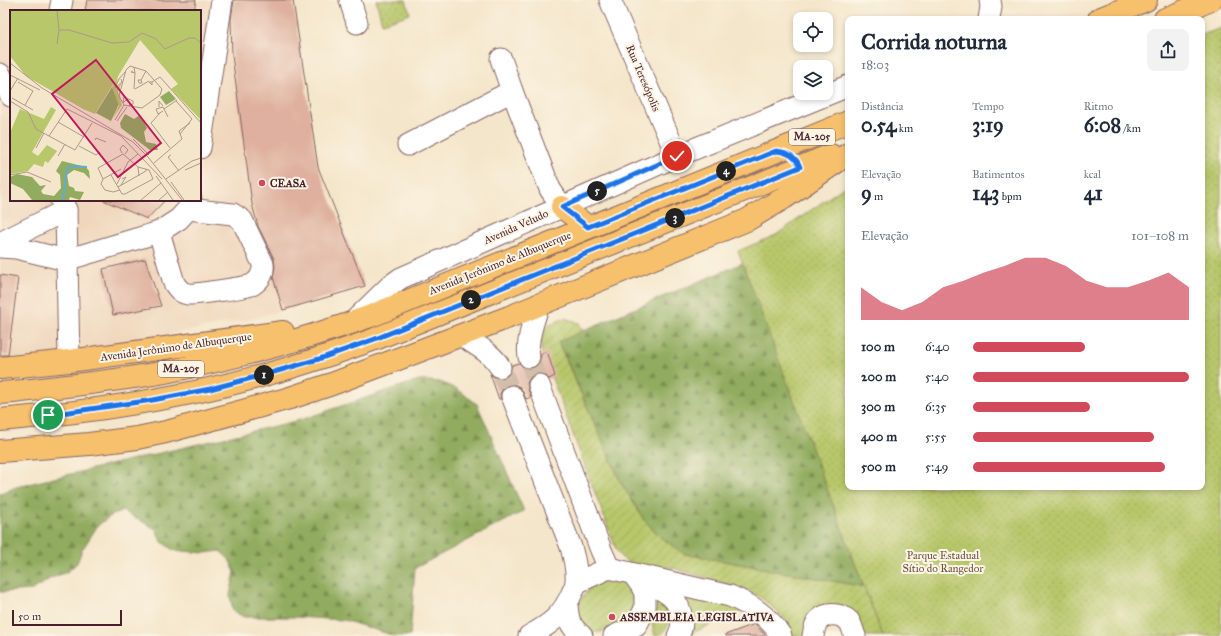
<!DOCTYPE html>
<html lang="pt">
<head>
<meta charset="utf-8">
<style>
	body { margin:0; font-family:"IM FELL Great Primer",serif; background:#f2f2f3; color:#1f2937; height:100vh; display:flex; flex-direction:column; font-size:15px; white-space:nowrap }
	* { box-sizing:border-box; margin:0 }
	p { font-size:13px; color:#747a83 }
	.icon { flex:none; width:22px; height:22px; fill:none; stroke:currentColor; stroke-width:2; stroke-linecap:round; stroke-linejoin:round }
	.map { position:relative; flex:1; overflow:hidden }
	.details { position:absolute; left:845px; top:16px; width:360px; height:474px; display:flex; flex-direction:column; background:#fff; border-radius:8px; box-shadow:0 2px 6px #0003 }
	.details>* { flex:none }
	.controls { position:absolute; left:793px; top:12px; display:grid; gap:8px }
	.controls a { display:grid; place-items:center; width:40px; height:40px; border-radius:8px; background:#fff; box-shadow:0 2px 6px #0003; font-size:20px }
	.scale { position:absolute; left:12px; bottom:10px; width:110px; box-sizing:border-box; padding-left:4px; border:2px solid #4a1f2b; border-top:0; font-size:11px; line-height:14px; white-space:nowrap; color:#4a1f2b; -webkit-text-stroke:3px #fcf5e5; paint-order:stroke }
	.pin { position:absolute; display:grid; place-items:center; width:34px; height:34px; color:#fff; margin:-17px; border:2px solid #fff; border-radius:50%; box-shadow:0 1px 4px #0007 }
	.km { position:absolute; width:20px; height:20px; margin:-10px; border-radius:50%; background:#222; color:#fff; font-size:11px; line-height:20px; text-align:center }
	.round { display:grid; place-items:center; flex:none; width:42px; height:42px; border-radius:8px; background:#f2f2f3 }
	.head { display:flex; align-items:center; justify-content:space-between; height:68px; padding:0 16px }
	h1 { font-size:22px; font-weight:700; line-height:30px }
	.stats { display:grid; grid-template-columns:repeat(3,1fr); gap:6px; height:68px; padding:4px 16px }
	.stats div { display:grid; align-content:center }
	.stats b { font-size:20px; font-weight:700 }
	.stats small { font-size:11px; font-weight:400 }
	.stats p { font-size:11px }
	.chart { height:112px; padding:8px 16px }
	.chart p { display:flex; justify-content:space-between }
	.chart svg { width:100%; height:72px; margin-top:4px; fill:#d1495b; opacity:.7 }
	ul { padding:0 16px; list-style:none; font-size:13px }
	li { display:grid; grid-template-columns:64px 48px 1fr; align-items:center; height:30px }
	li i { height:10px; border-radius:5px; background:#d1495b }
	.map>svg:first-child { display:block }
	.built { fill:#f0d6bc; fill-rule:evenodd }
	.forest { fill:url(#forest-firs); stroke:#6e6644 }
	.park { fill:url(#park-dots); stroke:#80734a }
	.garden { fill:url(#garden-furrows); stroke:#80734a }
	.building { fill:#dfb09f }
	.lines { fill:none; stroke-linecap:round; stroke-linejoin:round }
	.minor-tunnel { stroke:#d2beab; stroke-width:21; stroke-dasharray:21 10; stroke-linecap:butt }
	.minor-casing { stroke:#866563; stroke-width:23 }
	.major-casing { stroke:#866563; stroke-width:24 }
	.minor { stroke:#fff; stroke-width:21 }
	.major { stroke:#f7c06c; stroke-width:22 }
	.route-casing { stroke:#fff; stroke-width:8 }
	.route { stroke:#1a73e8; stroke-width:5 }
	.poi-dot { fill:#d1495b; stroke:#fcf5e5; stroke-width:1.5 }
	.labels { text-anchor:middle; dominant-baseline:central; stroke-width:4; stroke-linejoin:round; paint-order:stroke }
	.shield { fill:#fcf5e5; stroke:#7f5f63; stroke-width:1 }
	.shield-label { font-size:10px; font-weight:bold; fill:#4a1f2b }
	.street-label { font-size:11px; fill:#4a1f2b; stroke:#fcf5e5 }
	.poi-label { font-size:11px; font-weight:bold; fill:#4a1f2b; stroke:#fcf5e5; text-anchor:start }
	.park-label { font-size:11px; fill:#6b513e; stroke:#fcf5e5 }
	.inset-river { fill:none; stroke:#5eacd8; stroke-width:2 }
	.inset-road { fill:none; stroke:#b0968b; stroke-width:1 }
	.view { fill:#c2185b; fill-opacity:0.15; stroke:#c2185b; stroke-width:2 }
	.inset-edge { fill:none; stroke:#4a1f2b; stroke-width:2 }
</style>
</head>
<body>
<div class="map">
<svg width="1221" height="636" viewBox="0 0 1221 636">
	<defs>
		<pattern id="forest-firs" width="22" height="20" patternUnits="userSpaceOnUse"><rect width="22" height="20" fill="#91ac5e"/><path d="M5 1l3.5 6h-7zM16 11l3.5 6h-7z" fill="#788b4e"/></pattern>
		<pattern id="park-dots" width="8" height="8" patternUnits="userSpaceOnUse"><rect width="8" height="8" fill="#b7c76a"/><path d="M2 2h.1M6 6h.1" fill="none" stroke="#9faa5c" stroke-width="1.8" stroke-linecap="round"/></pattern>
		<pattern id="garden-furrows" width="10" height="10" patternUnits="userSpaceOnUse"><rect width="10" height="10" fill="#b7c76a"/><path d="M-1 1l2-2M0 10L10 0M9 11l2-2" fill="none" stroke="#9faa5c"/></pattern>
	</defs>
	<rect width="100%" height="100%" fill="#fcf5e5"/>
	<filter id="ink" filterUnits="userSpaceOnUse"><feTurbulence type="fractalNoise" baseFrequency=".025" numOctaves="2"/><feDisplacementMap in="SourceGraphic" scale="8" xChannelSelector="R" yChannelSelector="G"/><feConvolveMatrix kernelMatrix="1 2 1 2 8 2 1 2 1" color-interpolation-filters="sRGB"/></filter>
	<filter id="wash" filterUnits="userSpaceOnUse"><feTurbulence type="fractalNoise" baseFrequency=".012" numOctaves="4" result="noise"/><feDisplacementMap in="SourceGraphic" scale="16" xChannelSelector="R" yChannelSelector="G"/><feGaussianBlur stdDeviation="0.9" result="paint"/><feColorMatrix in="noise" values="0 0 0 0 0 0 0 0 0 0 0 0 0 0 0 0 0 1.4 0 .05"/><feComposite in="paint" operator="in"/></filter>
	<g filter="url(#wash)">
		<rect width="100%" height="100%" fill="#f4e6cb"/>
		<path class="built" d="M0,0h293l25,167 47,119 -110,32 -208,39 -47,2zM11,11h189v189h-189z"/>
		<g class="forest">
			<path d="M743,263l121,324 -180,-33 -24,-17 -16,-17 -23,-37 -63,-142z"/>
			<path d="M419,380l21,2 17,7 20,15 47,107 -109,57 -5,68h-15l-51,-16 -47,-3h-53l-11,-6 -3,-16 5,-23 -6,-13 -9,-8 -16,2 -31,-3 -12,-9 -5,-12 -33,-18 -11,4 -14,10 -16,25 -5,13 -10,9 -16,6 -19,12 -32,2v-98l16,-7 284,-67z"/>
		</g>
		<g class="park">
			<path d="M376,0h30l4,14 -28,9z"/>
			<path d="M1221,28v608h-338l-19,-49 -126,-336 38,-16 72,-51v303h354v-452z"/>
		</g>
		<g class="garden">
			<path d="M565,318l14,5 4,8 -25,11 63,141 23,37 16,17 24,17 180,33 19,49h-21l-17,-27 -38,27h-14l-8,-17 -12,-11 -13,-11 -13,-7 -78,-23 -15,3 -24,-6 -9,-7 -5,-8 -75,-200c1,-22 5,-24 24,-31z"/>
			<path d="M609,579h11l11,5 6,12v14l-8,12 -29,10h-8l-8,-6 -6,-7 -2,-12 15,-21z"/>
			<path d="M673,589l72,20 -57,26z"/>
			<path d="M657,600c9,8 18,19 8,30 -3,3 -6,5 -10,6l-5,-20 -3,-3z"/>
		</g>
		<g id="blocks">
			<g class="building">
				<path d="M87,0h109l-2,11h-109z"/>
				<path d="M234,0h59l25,167 47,119 -82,24 -10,-33 2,-10 -1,-8 -16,-33 -6,-22 -20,-149 -1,-36z"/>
				<path d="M103,200h62l-18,19z"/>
				<path d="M145,259l16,47 -48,9 -10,-46z"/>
				<path d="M0,275l18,3 -10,77h-8z"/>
				<path d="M547,351l8,25 -6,3 -3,-3 -5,-3 -7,1 -4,3 -3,6 1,6 3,8 -5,2 -3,-7 -3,-5 -7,-3 -6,1 -4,3 -3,6 1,5h-2l-9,-25 5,4 6,1 5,-2 5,-5 1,-7 7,-2 5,5 6,1 6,-2 4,-5 1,-8z"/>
				<path d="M755,624l11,12h-40l-1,-1z"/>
			</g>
		</g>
	</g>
	<g filter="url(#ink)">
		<use href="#blocks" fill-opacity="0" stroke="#866563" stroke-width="1"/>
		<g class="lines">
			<g class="minor-tunnel">
				<path d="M529,357l10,28"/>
				<path d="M500,367l12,29"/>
			</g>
			<g class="minor-casing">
				<g id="minor">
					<path d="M350,0l7,23"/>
					<path d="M610,0l67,156"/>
					<path d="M60,11l2,-11"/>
					<path d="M989,19l2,-12 -1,-7"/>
					<path d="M0,74l11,22"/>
					<path d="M512,91l38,98 12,18"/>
					<path d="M408,145l104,-54 -11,-32"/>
					<path d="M200,148l22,-148"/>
					<path d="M61,200l5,10 3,151"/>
					<path d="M159,232l15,51c4,6 7,10 14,11 4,1 61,-7 64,-9 8,-5 12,-12 11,-21l-21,-44 -9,-6 -45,-5"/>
					<path d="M0,243l66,-33"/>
					<path d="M0,247l16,1 50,12 93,-28 20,-13 9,-10 3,-9"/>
					<path d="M352,323l39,-38 10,-7 276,-122 171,-70"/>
					<path d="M461,335c13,9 31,18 39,32"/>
					<path d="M529,357c-3,-16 5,-37 10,-53"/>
					<path d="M539,385l62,165 8,18"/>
					<path d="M512,396l59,151c3,11 6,22 5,34 0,4 -2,8 -4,12 -10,23 -21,31 -43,43"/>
					<path d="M576,583l33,-15 121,28c21,9 39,20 51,40"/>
					<path d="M649,583c8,4 18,9 24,15 9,11 12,26 5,38"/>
					<path d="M567,605c1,15 3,21 15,31"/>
					<path d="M614,636l22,-10 9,-17v-16l-4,-8 -8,-11"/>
					<path d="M813,636c1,-6 2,-13 7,-17 8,-7 22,-5 29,2 3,4 4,11 6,15"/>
				</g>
			</g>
			<g class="major-casing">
				<g id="major">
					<path d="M1099,19l47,-19"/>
					<path d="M1165,19l46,-19"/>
					<path d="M562,207l26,20"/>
					<path d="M0,368l69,-7 214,-29"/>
					<path d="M0,393c19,-1 38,-4 58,-6 34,-4 68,-8 102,-14 72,-14 143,-33 211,-57l477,-194"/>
					<path d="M0,420c90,-8 181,-21 268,-46 36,-10 71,-22 107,-35l456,-184"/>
					<path d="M0,451l89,-7 48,-6 29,-6 124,-34 42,-14 177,-67 238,-97 37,-22 64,-44"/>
				</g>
			</g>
			<use href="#minor" class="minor"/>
			<use href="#major" class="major"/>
		</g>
	</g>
	<g class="lines" filter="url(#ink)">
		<g class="route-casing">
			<path id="route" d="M48,415l105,-15 57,-11 57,-15 52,-15 56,-20 425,-172c-4,-11 -13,-15 -24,-16l-188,76 -26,-20 115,-51"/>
		</g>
		<use href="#route" class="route"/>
	</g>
	<g class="poi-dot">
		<circle cx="262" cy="183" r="4"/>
		<circle cx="612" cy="617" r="4"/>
	</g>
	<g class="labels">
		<g class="shield">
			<rect x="789" y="129" width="46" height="16" rx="3"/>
			<rect x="158" y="361" width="46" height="16" rx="3"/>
		</g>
		<g class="shield-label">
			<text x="812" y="137">MA-205</text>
			<text x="181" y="369">MA-205</text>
		</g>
		<g class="street-label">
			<text transform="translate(643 78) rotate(67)">Rua Teresópolis</text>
			<text transform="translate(516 227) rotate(-24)">Avenida Veludo</text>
			<text transform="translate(500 263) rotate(-22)">Avenida Jerônimo de Albuquerque</text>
			<text transform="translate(176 347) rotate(-8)">Avenida Jerônimo de Albuquerque</text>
		</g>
		<g class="poi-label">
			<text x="270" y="183">CEASA</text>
			<text x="620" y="617">ASSEMBLEIA LEGISLATIVA</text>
		</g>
		<g class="park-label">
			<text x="943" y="555">Parque Estadual<tspan x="943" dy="13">Sítio do Rangedor</tspan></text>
		</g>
	</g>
	<g transform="translate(10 10)">
		<rect width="191" height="191" fill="#f4e6cb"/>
		<path d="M41,97l5,3 -24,42 6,4 9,-11 10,6 -9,12 -3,-2 -2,6 -9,-3 -6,7 -18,3v-41l10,-24 24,10z" fill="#b7c76a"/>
		<path d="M102,77l7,17 -8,17 -15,-8zM159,81l7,8 -10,6 -6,-8zM115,104l9,5 6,-4 7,13 -3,4 2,10 10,2 2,6h-8l-29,-22 -1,-5zM52,151l24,6 3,4 1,8 -6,-6 -10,-3 -7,5 2,11 5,2 1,3 9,1 -4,8 -10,-3 -1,3h-37l-9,-11 -13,-6v-6l7,-3 15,3 8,9 6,-1 -5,6 2,3 11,2 7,-8 -1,-13 -4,-4z" fill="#91ac5e"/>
		<path d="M0,1h191v109l-30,-31 7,-5 -38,-44 -45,74 -12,-5 -57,-33 -16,-20z" fill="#b7c76a"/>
		<path d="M108,65l-2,14 6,-7 -4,10 4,13 -12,17 -1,-2 2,1 8,-15 -7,-19z" fill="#b7c76a"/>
		<path class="inset-river" d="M53,190l4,-31 4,-3 16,1"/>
		<path class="inset-road" d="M47,1l2,19h10l43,13 17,-1 13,-9 14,6 9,10 24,-11h6l6,5M47,34l2,-14M0,53l32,25 91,54 15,15 34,43M120,56l16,5 16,18 -2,6 -18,13 -18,-3 -5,-9 7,-26zM123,61l-2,1 4,1 -1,-6M0,65l30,15M111,69l1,3 -7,6 4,-9 6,-7M131,70l1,3h-3l-1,-3h3l5,-9M8,72l15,9 -8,14M142,72h-3l3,3v-3l8,-5 41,46M124,79l1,-16M125,79l14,-8M0,81l8,-13M114,87l9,4v3l-4,2 1,-3 -4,-3 -3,3zM2,88l21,12M0,91l18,11 8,17 39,21 17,-27M166,91l16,18 -12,15M149,97v-6l4,5M154,99l13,-9M153,101l-5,3 -2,-5 7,-2 5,10M150,103l-9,10 19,25M105,110l9,-15M107,111l10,-14M48,112l26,15M39,126l18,-27 54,27M111,126l41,43M123,129l16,16M85,130l1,-2 10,4M69,136l17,9 4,-3M26,138l8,-15M112,143l-2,-4 3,-4 5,5 -3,4M161,145l-3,2 11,14M48,146l7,-12M144,153l28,-24 -3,-8 11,-8M111,159l-18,10 -5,-11 25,-14 15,13 1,9M175,160l16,-7M0,165l17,-3 24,10M101,165l11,19h3l28,-15 -4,-9 -11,-3M146,166l17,24M93,169l-2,5 4,6 8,2 7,-2M156,169l26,-18 9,-3M161,172l13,18M107,174l11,-22 10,-8M111,175l5,-8 -4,2M108,177l28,-16v-2M131,190l20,-17M149,190l9,-8"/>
		<path class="view" d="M86,50l65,83 -43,34 -66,-83z"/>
		<rect width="191" height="191" class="inset-edge"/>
	</g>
</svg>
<div class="controls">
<a><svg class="icon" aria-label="locate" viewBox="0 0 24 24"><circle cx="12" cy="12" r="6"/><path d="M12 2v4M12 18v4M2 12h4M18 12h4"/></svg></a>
<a><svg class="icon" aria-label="layers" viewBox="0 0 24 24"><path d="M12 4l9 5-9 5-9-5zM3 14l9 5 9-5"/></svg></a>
</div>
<div class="scale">50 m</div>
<div class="pin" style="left:48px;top:415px;background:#1e9e55"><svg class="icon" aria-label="arrive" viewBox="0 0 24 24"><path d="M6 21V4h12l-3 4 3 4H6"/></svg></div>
<div class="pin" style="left:677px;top:156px;background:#d93025"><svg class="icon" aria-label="check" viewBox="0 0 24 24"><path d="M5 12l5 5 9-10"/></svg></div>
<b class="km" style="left:264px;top:375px">1</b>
<b class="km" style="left:471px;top:300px">2</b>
<b class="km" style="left:675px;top:218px">3</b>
<b class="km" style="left:726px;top:171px">4</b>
<b class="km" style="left:597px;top:191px">5</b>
<section class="details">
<div class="head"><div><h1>Corrida noturna</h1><p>18:03</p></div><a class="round"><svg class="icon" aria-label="share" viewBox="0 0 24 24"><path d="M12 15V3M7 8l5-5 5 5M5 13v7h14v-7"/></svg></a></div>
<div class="stats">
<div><p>Distância</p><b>0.54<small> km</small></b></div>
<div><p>Tempo</p><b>3:19</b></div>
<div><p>Ritmo</p><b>6:08<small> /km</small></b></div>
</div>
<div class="stats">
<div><p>Elevação</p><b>9<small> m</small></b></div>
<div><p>Batimentos</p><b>143<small> bpm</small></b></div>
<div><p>kcal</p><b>41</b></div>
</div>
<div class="chart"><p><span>Elevação</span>101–108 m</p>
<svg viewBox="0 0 160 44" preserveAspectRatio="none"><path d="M0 44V24L10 33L20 38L30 33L40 24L50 20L60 15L70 11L80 6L90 6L100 11L110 20L120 24L130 24L140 20L150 15L160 24V44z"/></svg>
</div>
<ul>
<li><b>100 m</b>6:40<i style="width:52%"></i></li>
<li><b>200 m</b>5:40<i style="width:100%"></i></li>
<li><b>300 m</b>6:35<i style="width:54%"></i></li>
<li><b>400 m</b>5:55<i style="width:84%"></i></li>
<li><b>500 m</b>5:49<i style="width:89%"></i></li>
</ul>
</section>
</div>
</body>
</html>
